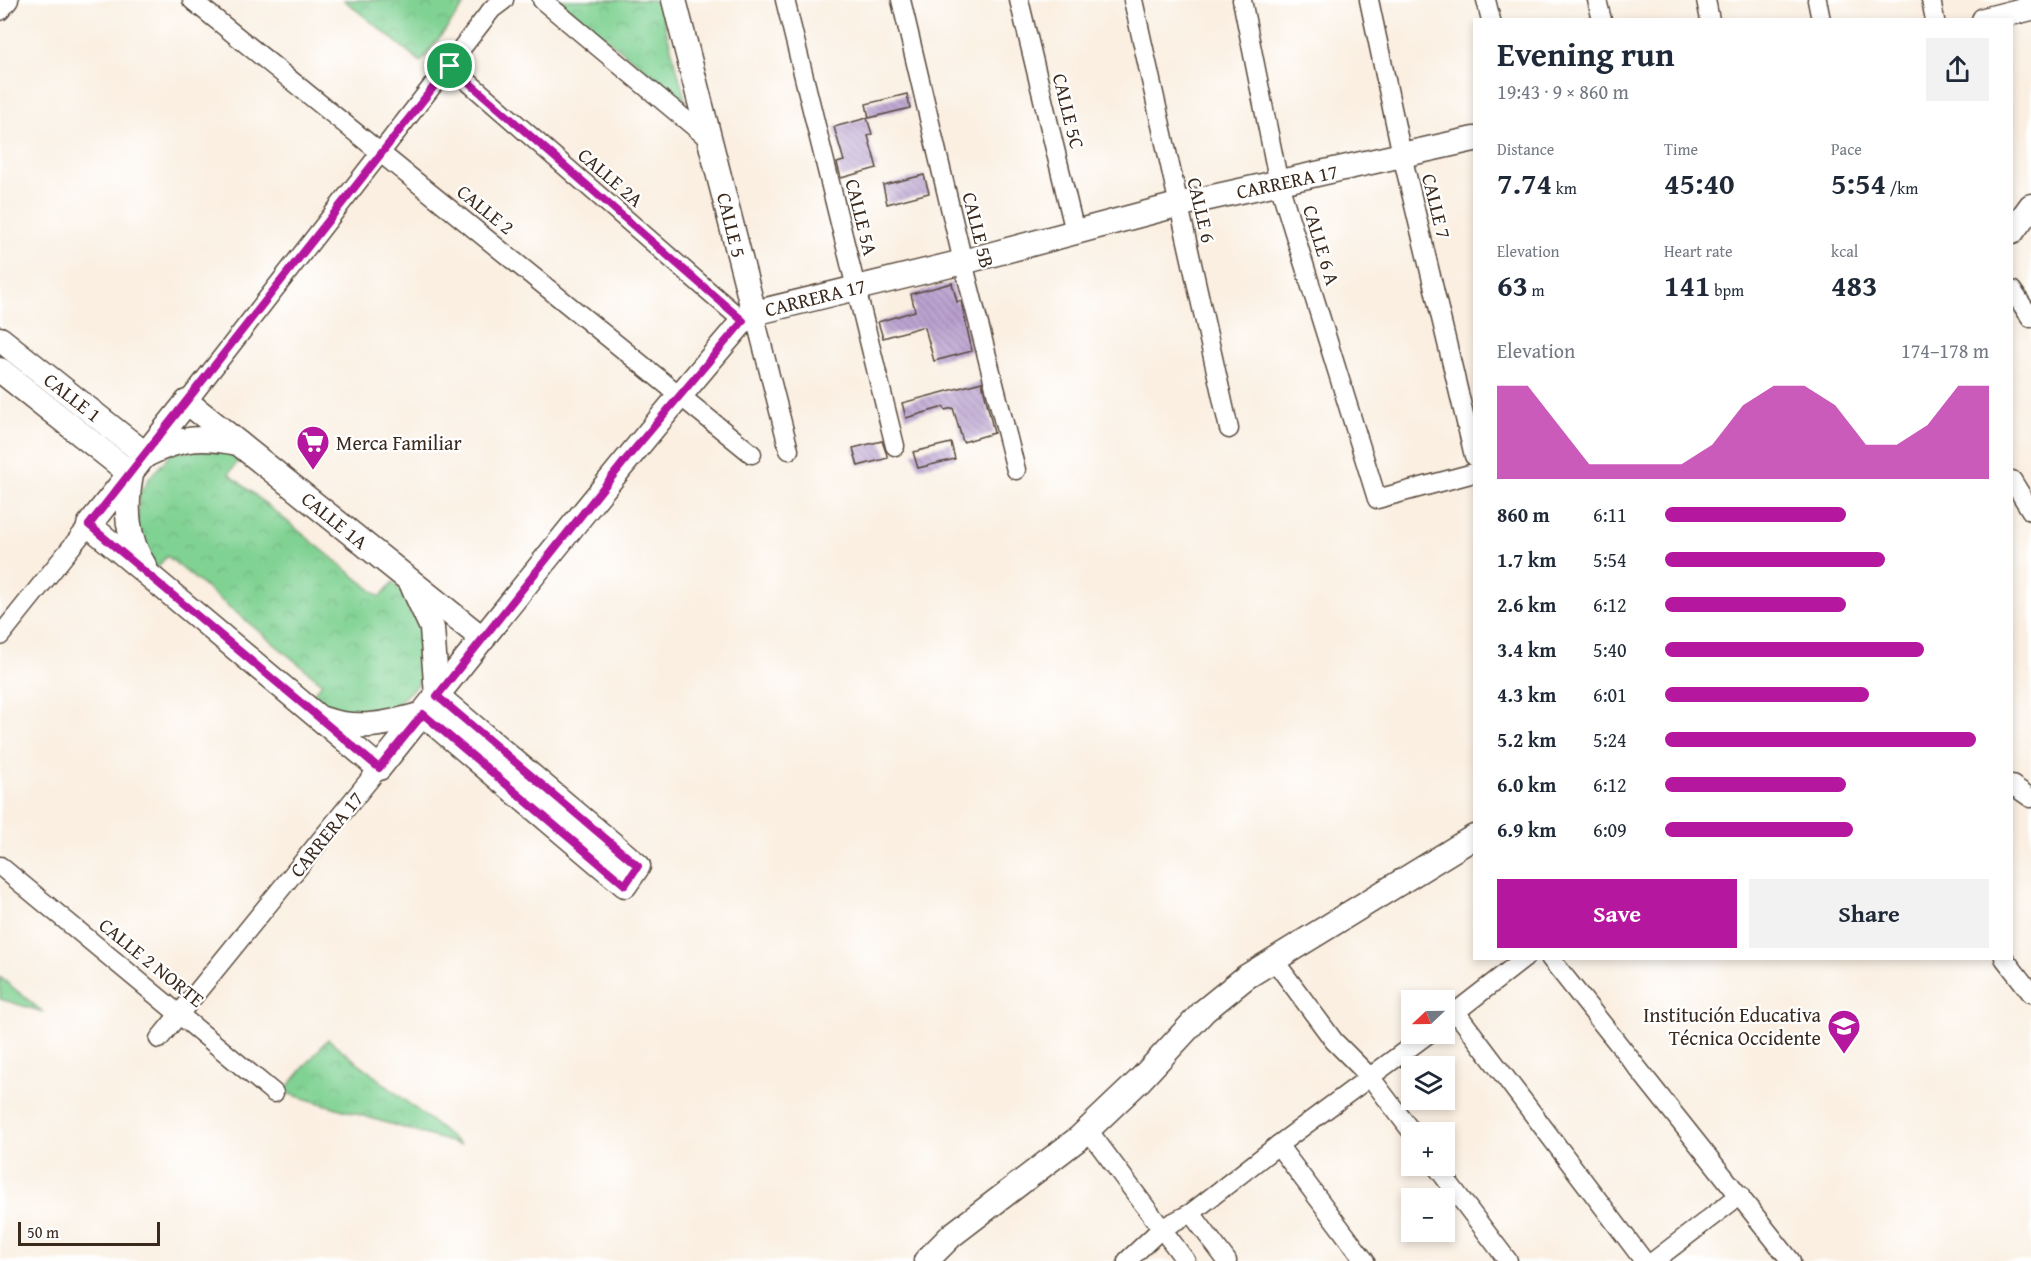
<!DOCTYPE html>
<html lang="en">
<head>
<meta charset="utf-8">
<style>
	body { margin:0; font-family:"Gentium Book Plus",serif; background:#f2f2f3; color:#1f2937; height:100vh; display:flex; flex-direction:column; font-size:22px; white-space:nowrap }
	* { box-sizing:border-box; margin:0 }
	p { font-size:20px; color:#747a83 }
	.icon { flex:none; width:33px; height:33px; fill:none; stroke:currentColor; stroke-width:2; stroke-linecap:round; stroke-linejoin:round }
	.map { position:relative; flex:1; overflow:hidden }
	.sheet { position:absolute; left:1473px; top:18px; width:540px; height:942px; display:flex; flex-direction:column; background:#fff; border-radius:0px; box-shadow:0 3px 9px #0003 }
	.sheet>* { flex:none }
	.needle { width:39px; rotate:248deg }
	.fabs { position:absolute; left:1401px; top:990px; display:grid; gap:12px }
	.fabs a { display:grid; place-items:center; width:54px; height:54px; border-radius:0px; background:#fff; box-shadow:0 3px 9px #0003; font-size:30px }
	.scale { position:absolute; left:18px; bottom:15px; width:142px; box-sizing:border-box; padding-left:6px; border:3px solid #3b2a1e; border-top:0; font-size:16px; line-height:21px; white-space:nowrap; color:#3b2a1e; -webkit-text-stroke:4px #fff; paint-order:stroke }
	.pin { position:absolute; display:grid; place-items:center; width:51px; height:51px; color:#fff; margin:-26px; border:3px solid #fff; border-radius:50%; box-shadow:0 2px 6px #0007 }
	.round { display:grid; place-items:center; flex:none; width:63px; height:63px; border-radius:0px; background:#f2f2f3 }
	.overview { display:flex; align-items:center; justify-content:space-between; height:102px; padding:0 24px }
	h1 { font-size:33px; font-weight:600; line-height:45px }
	.metrics { display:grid; grid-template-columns:repeat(3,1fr); gap:9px; height:102px; padding:6px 24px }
	.metrics div { display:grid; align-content:center }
	.metrics b { font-size:30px; font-weight:600 }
	.metrics small { font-size:16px; font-weight:400 }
	.metrics p { font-size:16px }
	.chart { height:168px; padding:12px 24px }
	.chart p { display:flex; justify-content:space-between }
	.chart svg { width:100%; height:108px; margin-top:6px; fill:#b5179e; opacity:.7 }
	.cta { display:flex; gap:12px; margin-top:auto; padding:12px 24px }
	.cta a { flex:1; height:69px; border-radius:0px; background:#b5179e; color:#fff; font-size:24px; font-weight:600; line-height:69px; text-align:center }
	.cta a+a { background:#f2f2f3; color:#1f2937 }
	ul { padding:0 24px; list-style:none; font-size:20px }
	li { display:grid; grid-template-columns:96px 72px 1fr; align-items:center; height:45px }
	li i { height:15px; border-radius:8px; background:#b5179e }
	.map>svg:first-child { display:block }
	.park { fill:url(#park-crowns); stroke:#5e7e58; stroke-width:1.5 }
	.building { fill:url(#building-back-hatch) }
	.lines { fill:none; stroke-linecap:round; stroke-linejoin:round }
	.street-casing { stroke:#58483b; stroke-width:21 }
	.secondary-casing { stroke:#58483b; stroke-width:27 }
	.street { stroke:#fff; stroke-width:18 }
	.secondary { stroke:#fff; stroke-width:24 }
	.route-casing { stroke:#fff; stroke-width:12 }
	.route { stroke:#b5179e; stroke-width:8 }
	.labels { text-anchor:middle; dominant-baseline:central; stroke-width:4.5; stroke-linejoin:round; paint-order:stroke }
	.street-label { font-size:20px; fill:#3b2a1e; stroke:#fff }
	.poi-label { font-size:20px; fill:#3b2a1e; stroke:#fff; text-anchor:start }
</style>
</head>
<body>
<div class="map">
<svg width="2031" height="1261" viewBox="0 0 2031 1261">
	<defs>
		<pattern id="park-crowns" width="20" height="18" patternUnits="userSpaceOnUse" patternTransform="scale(1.5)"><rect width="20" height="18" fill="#80d293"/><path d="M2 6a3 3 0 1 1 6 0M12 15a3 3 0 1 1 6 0" fill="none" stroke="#70b47e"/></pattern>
		<pattern id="building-back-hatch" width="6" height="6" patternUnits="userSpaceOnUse" patternTransform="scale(1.5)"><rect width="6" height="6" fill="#b9a0cf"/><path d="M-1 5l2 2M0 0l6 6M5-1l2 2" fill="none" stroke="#9883a7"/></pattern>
	</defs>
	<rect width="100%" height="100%" fill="#fff"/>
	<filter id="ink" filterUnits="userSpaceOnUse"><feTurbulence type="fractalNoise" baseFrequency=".0167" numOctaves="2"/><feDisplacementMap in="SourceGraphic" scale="12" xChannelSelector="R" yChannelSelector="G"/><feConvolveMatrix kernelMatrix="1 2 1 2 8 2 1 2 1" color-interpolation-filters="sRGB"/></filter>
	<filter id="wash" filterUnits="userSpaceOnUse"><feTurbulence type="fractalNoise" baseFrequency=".008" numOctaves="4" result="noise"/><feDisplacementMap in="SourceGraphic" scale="24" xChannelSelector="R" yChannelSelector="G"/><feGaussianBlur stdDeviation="1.35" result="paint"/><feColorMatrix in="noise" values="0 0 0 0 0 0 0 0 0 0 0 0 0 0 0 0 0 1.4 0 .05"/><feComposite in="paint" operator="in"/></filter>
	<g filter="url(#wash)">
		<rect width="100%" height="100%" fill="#faefe1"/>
		<g class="park">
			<path d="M344,0h124l-47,62z"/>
			<path d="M558,0h100l28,102z"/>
			<path d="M230,450l10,8 -11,16 151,123 13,-15 25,28 7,58 -7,16 -28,26 -18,6h-25l-22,-7 -15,-11 12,-15 -155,-127 -13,15 -17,-37 2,-39 11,-18 23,-25z"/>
			<path d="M0,977l43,35 -43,-13z"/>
			<path d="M328,1039l133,106 -178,-53z"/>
		</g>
		<g id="blocks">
			<g class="building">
				<path d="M907,94l3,14 -41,10 -3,-14z"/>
				<path d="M867,118l5,16 -4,2 9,32 -36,10 -4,-15 7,-2 -10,-34z"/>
				<path d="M924,175l5,18 -42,11 -4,-19z"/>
				<path d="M952,283l5,19 4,-1 11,50 -38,10 -9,-33 -4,-1 -38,11 -5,-16 37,-11 -4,-17z"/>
				<path d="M982,382l12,51 -31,9 -10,-34 -8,2 -1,-3 -38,11 -4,-15z"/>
				<path d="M882,441l6,17 -30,8 -5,-18z"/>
				<path d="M951,443l4,16 -37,9 -5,-16z"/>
			</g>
		</g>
	</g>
	<g filter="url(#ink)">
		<use href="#blocks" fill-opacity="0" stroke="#58483b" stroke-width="1.5"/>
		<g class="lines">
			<g class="street-casing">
				<g id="street">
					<path d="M192,0l560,454"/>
					<path d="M542,0l168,140"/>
					<path d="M785,0l110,446"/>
					<path d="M901,0l62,262 53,208"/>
					<path d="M1019,0l56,232"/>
					<path d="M1133,0l96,429"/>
					<path d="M1242,0l37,184 98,315 97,-26"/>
					<path d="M1369,0l33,155 72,301"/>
					<path d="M1486,0l5,20"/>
					<path d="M1597,0l5,20"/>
					<path d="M1706,0l4,20"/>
					<path d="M1817,0l4,20"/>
					<path d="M1931,0l4,20"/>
					<path d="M0,11l9,-11"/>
					<path d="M450,66l293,255"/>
					<path d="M2012,290l19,28"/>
					<path d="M754,313l35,137"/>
					<path d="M187,402l305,-393 12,-9"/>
					<path d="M2012,480l19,31"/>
					<path d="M0,636l89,-111"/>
					<path d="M2012,785l19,13"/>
					<path d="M0,866l274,227"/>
					<path d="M1550,958l241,303"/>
					<path d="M2004,958l27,35"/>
					<path d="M1274,960l60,81 37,37 41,54"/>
					<path d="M1456,1012l188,249"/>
					<path d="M1444,1021l81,-63"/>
					<path d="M159,1039l220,-271"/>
					<path d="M1088,1130l98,131"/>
					<path d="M1278,1145l87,116"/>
					<path d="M1436,1166l72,95"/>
					<path d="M1191,1213l87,-68 150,-111"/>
					<path d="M1127,1261l35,-33 29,-15 36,48"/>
					<path d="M1654,1261l86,-66"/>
				</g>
			</g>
			<g class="secondary-casing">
				<g id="secondary">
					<path d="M674,0l80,313"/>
					<path d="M1984,20l47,-12"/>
					<path d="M2012,232l19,-26"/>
					<path d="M0,339l146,116"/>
					<path d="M0,370l131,104c-6,33 -5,64 14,93"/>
					<path d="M148,454c34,-17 54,-18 90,-11"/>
					<path d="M483,639l-296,-237 -98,123 290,243c120,-150 239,-301 364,-447l11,-8 209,-51 214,-57 297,-66"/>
					<path d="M323,719c34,12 66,5 100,-5l202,171 13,-19 -201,-170 -5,-68 -19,-41"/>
					<path d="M926,1261l26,-26 127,-97 60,-57 65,-70 42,-34 228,-140"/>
				</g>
			</g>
			<use href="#street" class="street"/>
			<use href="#secondary" class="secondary"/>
		</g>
	</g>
	<g class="lines" filter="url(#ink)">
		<g class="route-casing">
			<path id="route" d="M450,66l293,255 -116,137 -190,238 201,170 -13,19 -202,-171 -44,54 -290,-243z"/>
		</g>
		<use href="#route" class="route"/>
	</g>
	<defs>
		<g id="supermarket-pin" transform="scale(1.725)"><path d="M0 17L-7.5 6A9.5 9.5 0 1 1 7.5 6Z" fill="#b5179e" stroke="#fff"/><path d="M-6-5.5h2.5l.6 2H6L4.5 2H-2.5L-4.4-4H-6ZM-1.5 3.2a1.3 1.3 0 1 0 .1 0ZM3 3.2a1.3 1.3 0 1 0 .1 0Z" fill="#fff"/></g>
		<g id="school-pin" transform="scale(1.725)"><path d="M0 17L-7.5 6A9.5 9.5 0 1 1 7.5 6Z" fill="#b5179e" stroke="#fff"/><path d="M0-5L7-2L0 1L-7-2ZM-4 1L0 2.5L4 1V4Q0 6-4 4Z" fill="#fff"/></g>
	</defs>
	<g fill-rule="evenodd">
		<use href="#supermarket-pin" x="313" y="442"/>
		<use href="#school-pin" x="1844" y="1026"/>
	</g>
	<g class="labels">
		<g class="street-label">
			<text transform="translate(1069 111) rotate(76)">CALLE 5C</text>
			<text transform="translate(611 177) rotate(41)">CALLE 2A</text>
			<text transform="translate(1287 181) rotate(-12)">CARRERA 17</text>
			<text transform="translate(1437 206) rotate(76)">CALLE 7</text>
			<text transform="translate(486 209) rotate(39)">CALLE 2</text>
			<text transform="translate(1202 210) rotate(77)">CALLE 6</text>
			<text transform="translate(862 217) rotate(76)">CALLE 5A</text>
			<text transform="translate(732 225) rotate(76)">CALLE 5</text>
			<text transform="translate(979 230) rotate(76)">CALLE 5B</text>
			<text transform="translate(1322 245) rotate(73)">CALLE 6 A</text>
			<text transform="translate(815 297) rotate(-14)">CARRERA 17</text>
			<text transform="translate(73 397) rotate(38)">CALLE 1</text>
			<text transform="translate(335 520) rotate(39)">CALLE 1A</text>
			<text transform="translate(326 834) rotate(-51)">CARRERA 17</text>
			<text transform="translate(152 962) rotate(39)">CALLE 2 NORTE</text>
		</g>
		<g class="poi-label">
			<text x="336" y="442">Merca Familiar</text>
			<text x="1821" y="1014" text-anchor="end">Institución Educativa<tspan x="1821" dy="23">Técnica Occidente</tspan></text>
		</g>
	</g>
</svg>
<div class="fabs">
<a><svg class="needle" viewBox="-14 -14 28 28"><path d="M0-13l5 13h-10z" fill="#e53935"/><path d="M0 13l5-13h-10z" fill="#747a83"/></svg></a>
<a><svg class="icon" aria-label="layers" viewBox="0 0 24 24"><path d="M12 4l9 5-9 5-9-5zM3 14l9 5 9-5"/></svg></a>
<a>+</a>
<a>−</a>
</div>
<div class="scale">50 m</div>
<div class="pin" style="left:450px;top:66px;background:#1e9e55"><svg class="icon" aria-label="arrive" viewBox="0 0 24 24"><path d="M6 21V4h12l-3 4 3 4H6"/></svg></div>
<section class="sheet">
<div class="overview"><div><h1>Evening run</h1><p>19:43 · 9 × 860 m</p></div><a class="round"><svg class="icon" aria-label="share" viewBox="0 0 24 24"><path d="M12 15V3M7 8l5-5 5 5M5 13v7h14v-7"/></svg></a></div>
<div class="metrics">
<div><p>Distance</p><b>7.74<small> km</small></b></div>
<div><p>Time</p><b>45:40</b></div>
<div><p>Pace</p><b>5:54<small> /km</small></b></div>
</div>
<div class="metrics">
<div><p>Elevation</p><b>63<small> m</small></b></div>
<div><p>Heart rate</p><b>141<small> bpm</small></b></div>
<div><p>kcal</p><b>483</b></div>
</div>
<div class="chart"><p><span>Elevation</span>174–178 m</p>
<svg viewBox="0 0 160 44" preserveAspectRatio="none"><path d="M0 44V6L10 6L20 22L30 38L40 38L50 38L60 38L70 30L80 14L90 6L100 6L110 14L120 30L130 30L140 22L150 6L160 6V44z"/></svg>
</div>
<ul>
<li><b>860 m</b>6:11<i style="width:56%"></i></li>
<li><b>1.7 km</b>5:54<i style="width:68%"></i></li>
<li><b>2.6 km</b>6:12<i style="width:56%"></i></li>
<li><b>3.4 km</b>5:40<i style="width:80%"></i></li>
<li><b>4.3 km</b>6:01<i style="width:63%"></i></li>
<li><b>5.2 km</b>5:24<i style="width:96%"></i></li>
<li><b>6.0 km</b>6:12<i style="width:56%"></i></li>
<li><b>6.9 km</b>6:09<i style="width:58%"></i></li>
</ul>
<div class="cta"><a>Save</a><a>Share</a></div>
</section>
</div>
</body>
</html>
